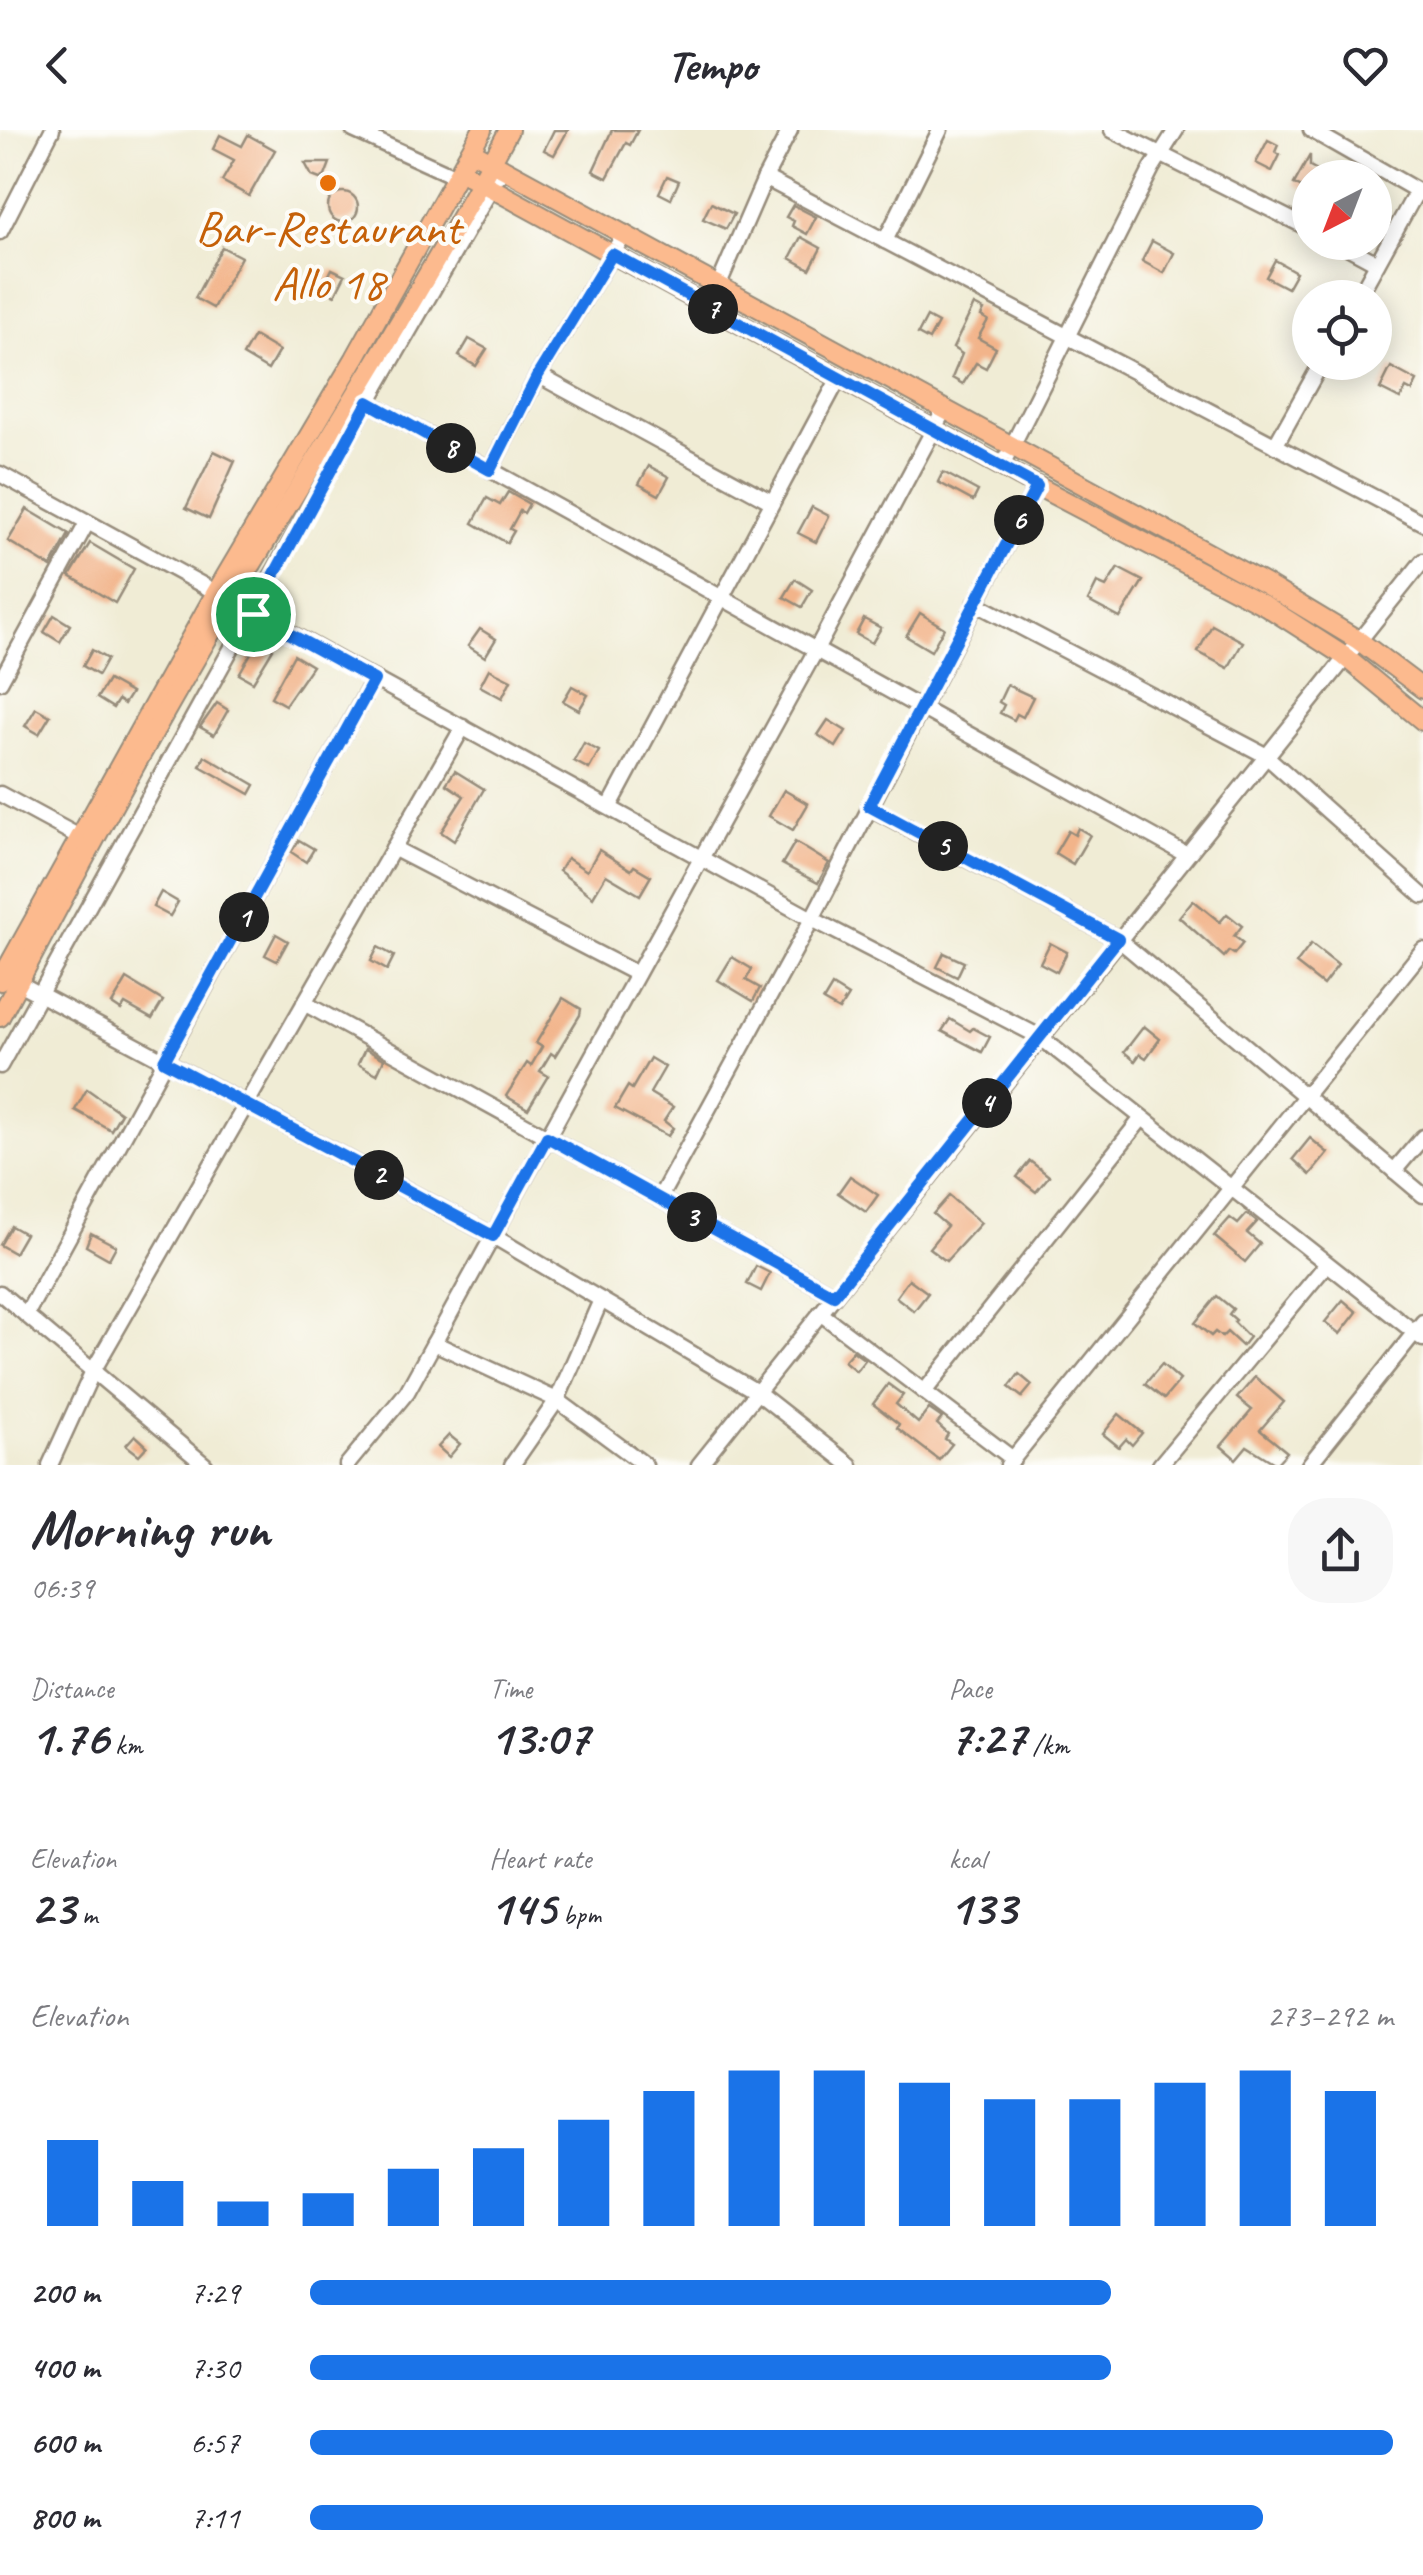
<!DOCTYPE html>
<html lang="en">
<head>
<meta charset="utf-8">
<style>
	body { margin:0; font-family:Caveat,sans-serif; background:#f7f7f7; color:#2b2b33; height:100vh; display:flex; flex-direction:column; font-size:38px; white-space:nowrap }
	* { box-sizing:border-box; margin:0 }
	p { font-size:32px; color:#7c7c81 }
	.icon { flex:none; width:55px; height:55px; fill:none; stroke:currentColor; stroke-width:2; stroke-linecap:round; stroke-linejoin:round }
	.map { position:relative; height:1335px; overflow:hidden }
	.side { display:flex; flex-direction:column; background:#fff; flex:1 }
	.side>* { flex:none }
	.needle { width:65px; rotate:222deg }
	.controls { position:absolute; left:1292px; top:30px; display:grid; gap:20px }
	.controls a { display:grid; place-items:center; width:100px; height:100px; border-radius:50%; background:#fff; box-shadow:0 5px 25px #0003; font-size:50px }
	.pin { position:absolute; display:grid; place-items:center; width:85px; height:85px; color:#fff; margin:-42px; border:5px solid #fff; border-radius:50%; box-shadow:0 2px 10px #0007 }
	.km { position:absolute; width:50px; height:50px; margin:-25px; border-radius:50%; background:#222; color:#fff; font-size:28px; line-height:50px; text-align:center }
	.round { display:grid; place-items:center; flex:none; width:105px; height:105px; border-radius:40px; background:#f7f7f7 }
	.head { display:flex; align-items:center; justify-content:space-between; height:170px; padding:0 30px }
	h1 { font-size:55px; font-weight:600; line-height:75px }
	.figures { display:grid; grid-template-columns:repeat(3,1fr); gap:15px; height:170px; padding:10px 30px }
	.figures div { display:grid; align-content:center }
	.figures b { font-size:50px; font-weight:600 }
	.figures small { font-size:28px; font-weight:400 }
	.figures p { font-size:28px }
	.chart { height:280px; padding:20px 30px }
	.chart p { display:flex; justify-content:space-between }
	.chart svg { width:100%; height:180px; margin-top:10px; stroke:#1a73e8; stroke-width:6 }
	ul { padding:0 30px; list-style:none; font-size:32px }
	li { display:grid; grid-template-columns:160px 120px 1fr; align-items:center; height:75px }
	li i { height:25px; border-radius:12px; background:#1a73e8 }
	header { display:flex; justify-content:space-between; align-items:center; height:130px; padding:0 30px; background:#fff; font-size:45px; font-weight:600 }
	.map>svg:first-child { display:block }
	.building { fill:#f2b48a }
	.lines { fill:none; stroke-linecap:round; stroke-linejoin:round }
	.minor-casing { stroke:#968b7a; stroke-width:19 }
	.major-casing { stroke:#968b7a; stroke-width:22 }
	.minor { stroke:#fff; stroke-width:14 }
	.major { stroke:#fcba8e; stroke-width:18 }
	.route-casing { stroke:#fff; stroke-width:20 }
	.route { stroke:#1a73e8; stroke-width:12 }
	.food-dot { fill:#e8710a; stroke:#fdfcf7; stroke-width:4 }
	.labels { text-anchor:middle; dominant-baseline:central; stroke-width:8; stroke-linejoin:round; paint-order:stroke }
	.food-label { font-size:48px; fill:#c56008; stroke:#fdfcf7 }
</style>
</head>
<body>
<header><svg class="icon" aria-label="back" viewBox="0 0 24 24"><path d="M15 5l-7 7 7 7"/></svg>Tempo<svg class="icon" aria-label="heart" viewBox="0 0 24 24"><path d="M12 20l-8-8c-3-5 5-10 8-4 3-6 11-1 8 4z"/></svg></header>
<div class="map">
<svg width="1423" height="1335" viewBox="0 0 1423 1335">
	<rect width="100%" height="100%" fill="#fdfcf7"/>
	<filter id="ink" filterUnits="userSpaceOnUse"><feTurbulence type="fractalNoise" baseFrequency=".01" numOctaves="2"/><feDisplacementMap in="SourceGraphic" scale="20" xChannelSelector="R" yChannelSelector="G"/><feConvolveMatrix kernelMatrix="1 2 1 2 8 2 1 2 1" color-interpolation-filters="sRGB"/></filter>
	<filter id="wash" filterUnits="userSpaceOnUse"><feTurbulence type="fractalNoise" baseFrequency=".0048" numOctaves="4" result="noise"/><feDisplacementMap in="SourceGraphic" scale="40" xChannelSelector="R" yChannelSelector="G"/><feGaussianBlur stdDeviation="2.25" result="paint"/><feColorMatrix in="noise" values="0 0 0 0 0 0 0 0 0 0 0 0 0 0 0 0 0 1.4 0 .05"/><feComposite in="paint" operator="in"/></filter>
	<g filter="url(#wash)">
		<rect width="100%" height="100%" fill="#f0ecd5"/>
		<g id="blocks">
			<g class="building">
				<path d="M554,0h14l-14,25 -10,-5z"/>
				<path d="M612,0h26l-8,15 -4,-2 -19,35 -14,-7z"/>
				<path d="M220,5l22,11 6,-11 27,15 -26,46 -27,-15 12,-21 -21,-11z"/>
				<path d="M1268,10l10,5 -3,7 5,3 -8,16 -16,-8z"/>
				<path d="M1310,25v11l22,12h-22v14l-16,-8z"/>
				<path d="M305,33h25l-5,13 -5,3 -8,-3z"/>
				<path d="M667,46l12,5 -8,18 -12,-6z"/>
				<circle cx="343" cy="77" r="15"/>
				<path d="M711,73l23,11 -8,15 -23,-10z"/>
				<path d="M793,75l23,12 -9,17 -15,-8 2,-5 -8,-4z"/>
				<path d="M801,107l20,11 -11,21 -20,-11z"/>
				<path d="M1152,111l22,12 -10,20 -22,-12z"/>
				<path d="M222,117l19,10 -28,51 -18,-10z"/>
				<path d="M1275,130l21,12 -9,16 -21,-11z"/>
				<path d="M332,139l13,6 -10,20 -13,-6z"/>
				<path d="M974,175l10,5 -3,6 7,4 -10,18 18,10 -10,20 -10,-5 -13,21 -11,-6 10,-24 -9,-6z"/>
				<path d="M927,187l11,6 -9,17 -11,-6z"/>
				<path d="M254,206l25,15 -11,19 -25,-15z"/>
				<path d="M469,209l18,10 -11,17 -17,-10z"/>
				<path d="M1391,237l26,14 -5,10 -6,-3 -6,11 -20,-10z"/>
				<path d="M214,321l21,10 -26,58 -23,-11z"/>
				<path d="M649,336l20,11 -10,18 -20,-11z"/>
				<path d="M943,342l35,19 -5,10 -35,-19z"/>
				<path d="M508,362l21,12 -5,9 -4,-2 -10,18 4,2 -7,12 -34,-20 14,-25 13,7z"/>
				<path d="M812,377l17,9 -13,26 -18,-9z"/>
				<path d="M27,379l42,25 -18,33 -43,-26z"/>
				<path d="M90,413l44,26 -19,34 -45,-27z"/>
				<path d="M1118,438l25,13 -23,37 -32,-17 9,-18 9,4z"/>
				<path d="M795,449l17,11 -10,17 -18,-10z"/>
				<path d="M920,483l24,15 -13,23 -25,-15z"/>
				<path d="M54,485l16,10 -10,17 -16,-10z"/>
				<path d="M864,489l17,9 -9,15 -16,-9z"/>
				<path d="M1212,495l31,17 -15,26 -30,-16z"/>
				<path d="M480,499l16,10 -11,18 -17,-11z"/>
				<path d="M258,511l15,8 -20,33 -14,-8z"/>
				<path d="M92,520l15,9 -9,16 -15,-9z"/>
				<path d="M294,525l18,11 -27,39 -14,-8z"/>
				<path d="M489,539l22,11 -9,18 -22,-12z"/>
				<path d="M108,550l23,13 -7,11 -6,-4 -5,8 -16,-10z"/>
				<path d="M1007,555l26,12 -10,20 -6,-3 -3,6 -14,-7 4,-8 -5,-3z"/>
				<path d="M572,556l16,9 -9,15 -16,-9z"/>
				<path d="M217,573l11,7 -14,25 -14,-8z"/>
				<path d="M36,578l14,8 -11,18 -14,-8z"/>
				<path d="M828,590l18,11 -10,16 -18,-12z"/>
				<path d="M584,613l15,8 -10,18 -15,-8z"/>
				<path d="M205,626l50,29 -5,9 -50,-28z"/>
				<path d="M455,641l29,18 -30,52 -13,-9 23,-36 -18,-12z"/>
				<path d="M784,660l24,14 -15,26 -24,-14z"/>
				<path d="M1078,698l12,7 -17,29 -18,-11 13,-22 7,4z"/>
				<path d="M299,710l15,9 -8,13 -15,-10z"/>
				<path d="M795,712l34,21 -11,20 -36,-19z"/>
				<path d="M599,720l32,20 3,-4 17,10 -11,19 -34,-20 -13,22 -34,-26 8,-13 20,13z"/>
				<path d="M161,762l17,10 -8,14 -17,-9z"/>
				<path d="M1193,770l27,22 7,-8 15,12 -8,10 9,7 -9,11 -5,-3 -5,6 -45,-40z"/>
				<path d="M276,804l12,7 -11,20 -12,-6z"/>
				<path d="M1050,813l17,9 -10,20 -17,-9z"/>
				<path d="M1311,814l27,21 -15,20 -27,-21z"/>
				<path d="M378,817l16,9 -7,14 -16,-9z"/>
				<path d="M944,823l20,9 -7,15 -20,-10z"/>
				<path d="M732,827l20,12 -6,11 14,8 -7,13 -35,-21z"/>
				<path d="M127,849l36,22 -11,18 -27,-15 -4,6 -9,-6z"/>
				<path d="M832,856l16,10 -9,14 -16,-9z"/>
				<path d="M563,868l18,11 -1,6 -25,41 -4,-3 -11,18 8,5 -20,33 -22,-13 21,-33 4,3 11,-19 -6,-4z"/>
				<path d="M950,889l20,12 3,-3 17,9 -8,15 -40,-21z"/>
				<path d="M1144,896l16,13 -14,19 -6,-4 -5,7 -11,-9z"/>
				<path d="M365,919l19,10 -7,15 -19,-10z"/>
				<path d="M650,928l15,9 -15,26 23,14 -9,14 9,7 -5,8 -53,-28 13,-22 4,3z"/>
				<path d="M87,959l34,24 -10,17 -36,-20z"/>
				<path d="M1310,1008l18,15 -18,22 -17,-16z"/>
				<path d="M1030,1031l19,15 -13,16 -19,-15z"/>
				<path d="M850,1046l28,19 -12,17 -28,-19z"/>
				<path d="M949,1066l32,27 -35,38 -17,-13 18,-22 -14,-12z"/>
				<path d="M1247,1084l10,8 -10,11 13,11 -15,18 -31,-26 16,-18 8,6z"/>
				<path d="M11,1096l14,8 -11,19 -14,-8z"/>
				<path d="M91,1103l25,13 -7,13 -23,-13z"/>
				<path d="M756,1136l14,7 -9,18 -14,-7z"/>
				<path d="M909,1149l19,14 -14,18 -18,-14z"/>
				<path d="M1217,1166l16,13 -4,5 7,6 -2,2 15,15 -7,9 -15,-14 -5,5 -7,-5 -4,4 -16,-13z"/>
				<path d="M1343,1170l14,12 -17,22 -15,-12z"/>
				<path d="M853,1221l12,9 -9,11 -12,-10z"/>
				<path d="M1162,1234l18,16 -16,19 -19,-15z"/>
				<path d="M1019,1244l13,11 -10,12 -13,-10z"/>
				<path d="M1255,1247l29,25 -24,28 27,22 -11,12 -29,-18 -11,13 -15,-13 31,-36 -15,-12z"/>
				<path d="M888,1254l15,11 -7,9 22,19 11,-14 13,9 -5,6 11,10 -3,5 7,5 -13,16 -42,-32 2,-4 -26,-20z"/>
				<path d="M1119,1284l23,19 -10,12 -6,-6 -7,8 -16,-13z"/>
				<path d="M135,1305l12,11 -8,9 -13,-10z"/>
				<path d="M449,1305l11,9 -11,13 -11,-10z"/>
			</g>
		</g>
	</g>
	<g filter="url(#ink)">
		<use href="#blocks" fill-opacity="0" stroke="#968b7a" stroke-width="2.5"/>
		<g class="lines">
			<g class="minor-casing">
				<g id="minor">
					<path d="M353,0l103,47"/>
					<path d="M1112,0l198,99"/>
					<path d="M1311,0l112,64"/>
					<path d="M765,48l658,345"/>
					<path d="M0,102l52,-102"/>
					<path d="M885,111l55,-111"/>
					<path d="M1338,112l39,21"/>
					<path d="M1358,168l59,-107"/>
					<path d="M709,177l56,-129 25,-48"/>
					<path d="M538,245l234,127"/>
					<path d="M368,272l817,452"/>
					<path d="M1275,316l47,-84"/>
					<path d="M1002,336l150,-298 24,-38"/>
					<path d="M490,340l48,-95 87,-142"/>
					<path d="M0,344l812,445 228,118 383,302"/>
					<path d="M975,473l290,152 158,141"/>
					<path d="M0,552l87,-159"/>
					<path d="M0,664l87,47"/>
					<path d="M610,676l229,-428"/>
					<path d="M869,677l249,132 305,256"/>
					<path d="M393,718l244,126"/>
					<path d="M13,850l480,256 264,156 93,73"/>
					<path d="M304,873l530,292"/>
					<path d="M0,936l368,-664 135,-234"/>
					<path d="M1394,1041l29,-34"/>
					<path d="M659,1069l153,-280 225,-433"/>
					<path d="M0,1163l205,172"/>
					<path d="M820,1183l193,146"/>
					<path d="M26,1185l348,-636"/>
					<path d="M434,1213l123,57 88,65"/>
					<path d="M924,1262l218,-274"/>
					<path d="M50,1335l43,-94 370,-644"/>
					<path d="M347,1335l60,-73 409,-742 128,-240"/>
					<path d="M512,1335l45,-65 44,-100"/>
					<path d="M699,1335l724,-904"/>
					<path d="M1008,1335l415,-515"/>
					<path d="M1160,1335l167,-201"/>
					<path d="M1309,1335l114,-143"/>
				</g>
			</g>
			<g class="major-casing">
				<g id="major">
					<path d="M471,21l794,433 93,56 65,49"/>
					<path d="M460,41l577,315 229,120 78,50 79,65"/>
					<path d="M0,851l215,-387 140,-236 127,-228"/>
					<path d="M0,887c75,-141 149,-282 231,-418 94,-156 192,-309 278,-469"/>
				</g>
			</g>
			<use href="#minor" class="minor"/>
			<use href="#major" class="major"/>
		</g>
	</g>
	<g class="lines" filter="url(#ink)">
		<g class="route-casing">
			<path id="route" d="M612,124l425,232 -168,320 249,133 -284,356 -287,-158 -54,99 -329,-175 210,-381 -121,-66 115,-212 122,68 48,-95z"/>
		</g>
		<use href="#route" class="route"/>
	</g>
	<circle class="food-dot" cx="328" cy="53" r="10"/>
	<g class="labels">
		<g class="food-label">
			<text x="328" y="98">Bar-Restaurant<tspan x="328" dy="55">Allo 18</tspan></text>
		</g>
	</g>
</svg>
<div class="controls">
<a><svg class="needle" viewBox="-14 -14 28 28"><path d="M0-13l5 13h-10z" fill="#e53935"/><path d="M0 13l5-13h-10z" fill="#7c7c81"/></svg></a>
<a><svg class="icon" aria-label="locate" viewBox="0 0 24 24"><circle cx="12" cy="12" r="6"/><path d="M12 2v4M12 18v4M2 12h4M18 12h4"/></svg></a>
</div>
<div class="pin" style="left:253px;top:484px;background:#1e9e55"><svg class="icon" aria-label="arrive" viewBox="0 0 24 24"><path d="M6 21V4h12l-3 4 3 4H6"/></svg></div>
<b class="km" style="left:244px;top:787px">1</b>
<b class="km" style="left:379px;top:1045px">2</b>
<b class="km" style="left:692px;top:1087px">3</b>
<b class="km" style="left:987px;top:973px">4</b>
<b class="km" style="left:943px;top:716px">5</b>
<b class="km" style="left:1019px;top:390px">6</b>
<b class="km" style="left:713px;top:179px">7</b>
<b class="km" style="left:451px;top:318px">8</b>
</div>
<section class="side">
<div class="head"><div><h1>Morning run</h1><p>06:39</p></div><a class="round"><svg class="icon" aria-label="share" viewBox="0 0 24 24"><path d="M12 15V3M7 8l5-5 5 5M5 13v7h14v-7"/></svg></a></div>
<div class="figures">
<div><p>Distance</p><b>1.76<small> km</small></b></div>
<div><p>Time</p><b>13:07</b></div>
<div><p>Pace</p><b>7:27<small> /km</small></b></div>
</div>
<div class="figures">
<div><p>Elevation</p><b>23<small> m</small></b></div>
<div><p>Heart rate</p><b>145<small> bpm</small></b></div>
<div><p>kcal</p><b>133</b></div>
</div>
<div class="chart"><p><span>Elevation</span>273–292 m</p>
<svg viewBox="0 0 160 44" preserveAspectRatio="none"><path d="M5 44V23M15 44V33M25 44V38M35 44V36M45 44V30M55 44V25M65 44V18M75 44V11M85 44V6M95 44V6M105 44V9M115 44V13M125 44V13M135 44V9M145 44V6M155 44V11"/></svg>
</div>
<ul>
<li><b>200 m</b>7:29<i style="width:74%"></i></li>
<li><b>400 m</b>7:30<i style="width:74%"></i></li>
<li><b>600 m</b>6:57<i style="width:100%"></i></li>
<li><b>800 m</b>7:11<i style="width:88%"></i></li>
</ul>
</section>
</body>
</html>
